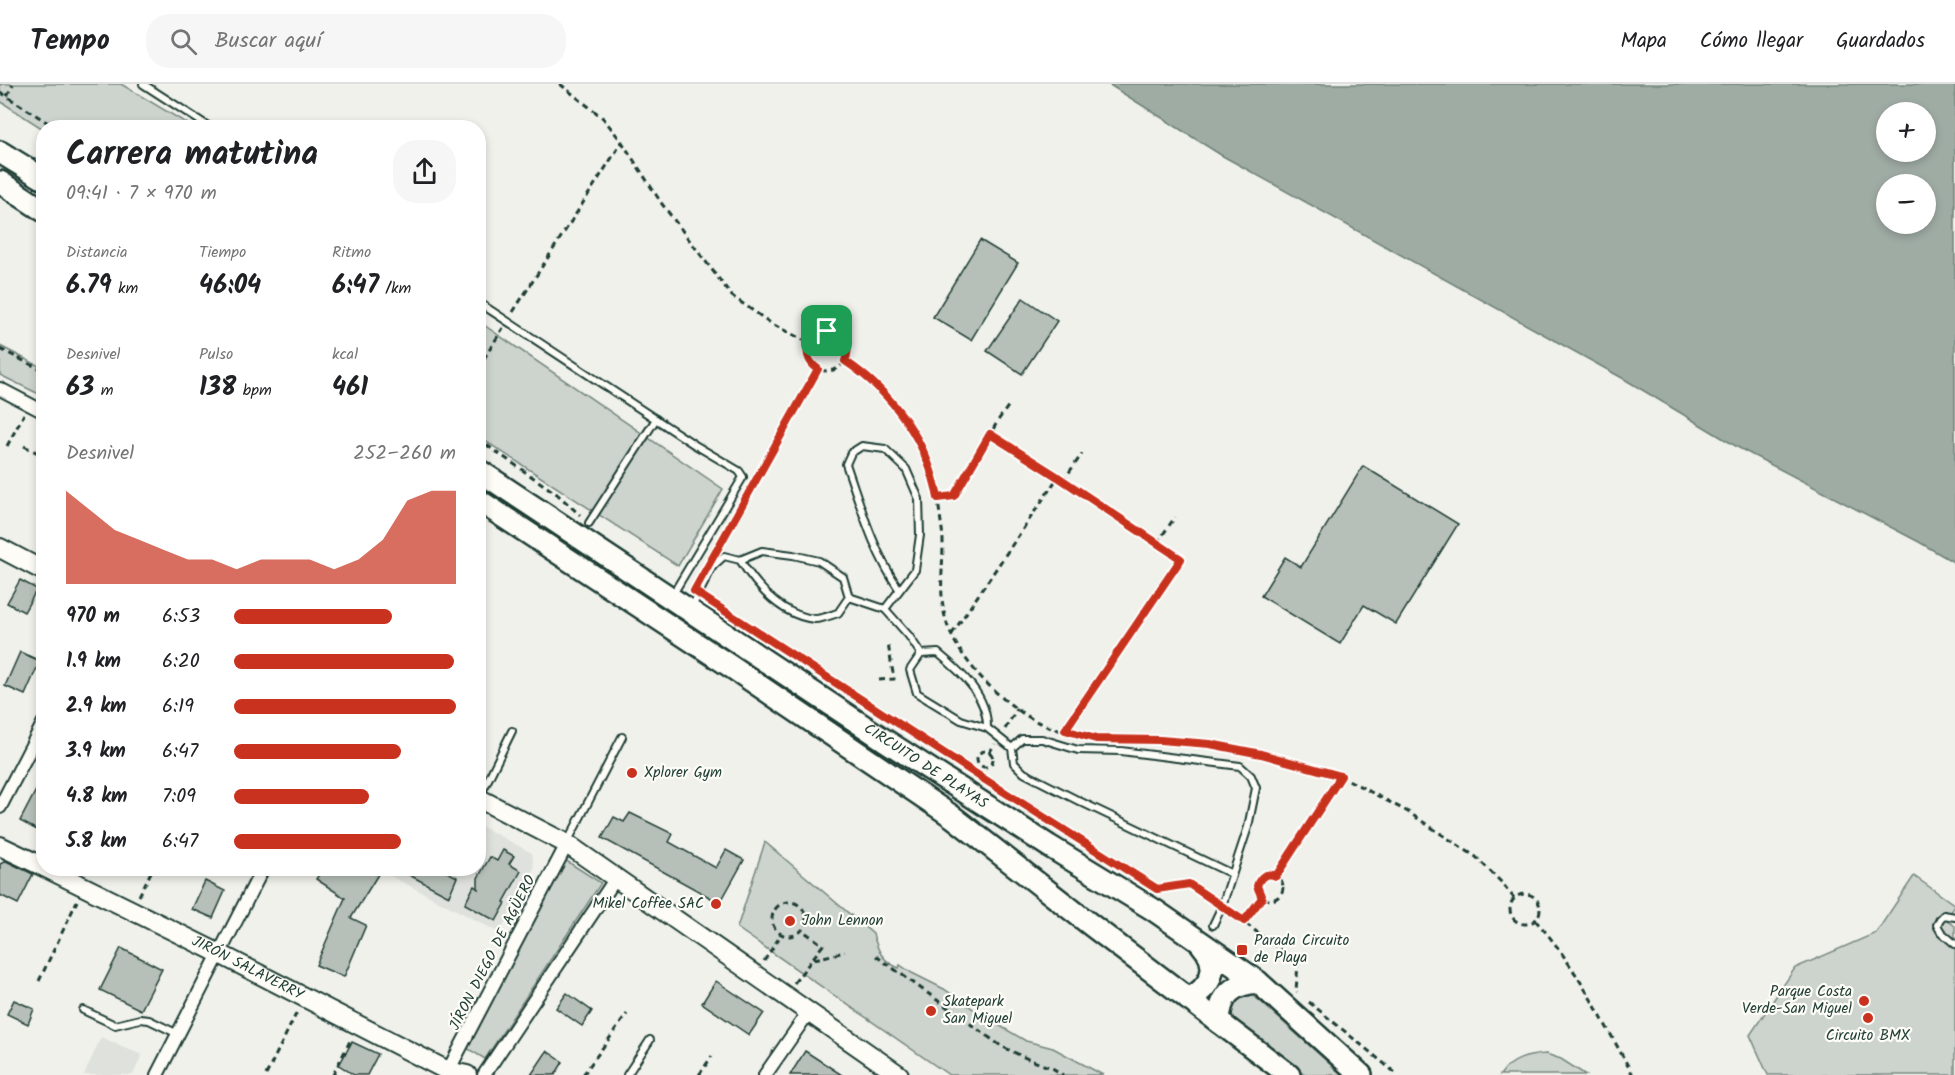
<!DOCTYPE html>
<html lang="es">
<head>
<meta charset="utf-8">
<style>
	body { margin:0; font-family:Kalam,sans-serif; background:#f6f6f6; color:#202124; height:100vh; display:flex; flex-direction:column; font-size:22px; white-space:nowrap }
	* { box-sizing:border-box; margin:0 }
	p { font-size:20px; color:#757577 }
	.icon { flex:none; width:33px; height:33px; fill:none; stroke:currentColor; stroke-width:2; stroke-linecap:round; stroke-linejoin:round }
	.map { position:relative; flex:1; overflow:hidden }
	.sheet { position:absolute; left:36px; top:36px; width:450px; height:756px; display:flex; flex-direction:column; background:#fff; border-radius:24px; box-shadow:0 3px 9px #0003 }
	.sheet>* { flex:none }
	.tools { position:absolute; left:1876px; top:18px; display:grid; gap:12px }
	.tools a { display:grid; place-items:center; width:60px; height:60px; border-radius:50%; background:#fff; box-shadow:0 3px 9px #0003; font-size:30px }
	.pin { position:absolute; display:grid; place-items:center; width:51px; height:51px; color:#fff; margin:-26px; border-radius:12px; box-shadow:0 3px 9px #0006 }
	.round { display:grid; place-items:center; flex:none; width:63px; height:63px; border-radius:24px; background:#f6f6f6 }
	.head { display:flex; align-items:center; justify-content:space-between; height:102px; padding:0 30px }
	h1 { font-size:33px; font-weight:800; line-height:45px }
	.stats { display:grid; grid-template-columns:repeat(3,1fr); gap:9px; height:102px; padding:6px 30px }
	.stats div { display:grid; align-content:center }
	.stats b { font-size:26px; font-weight:800 }
	.stats small { font-size:16px; font-weight:400 }
	.stats p { font-size:16px }
	.chart { height:168px; padding:12px 30px }
	.chart p { display:flex; justify-content:space-between }
	.chart svg { width:100%; height:108px; margin-top:6px; fill:#c8321e; opacity:.7 }
	ul { padding:0 30px; list-style:none; font-size:20px }
	li { display:grid; grid-template-columns:96px 72px 1fr; align-items:center; height:45px }
	li i { height:15px; border-radius:8px; background:#c8321e }
	header { display:flex; align-items:center; gap:36px; box-sizing:border-box; height:84px; padding:0 30px; background:#fff; border-bottom:2px solid #e0e0e0 }
	header strong { font-size:28px }
	nav { display:flex; gap:33px; margin-inline-start:auto; font-size:21px }
	.search { width:420px; height:54px; background:#f6f6f6; display:flex; align-items:center; gap:15px; box-sizing:border-box; padding:0 21px; border-radius:24px; color:#757577; font-size:22px }
	.map>svg:first-child { display:block }
	.built { fill:#dfe2dc }
	.green { fill:#cdd3cd; stroke:#768880; stroke-width:1.5 }
	.water { fill:#9faca4; stroke:#6c8077; stroke-width:1.5; fill-rule:evenodd }
	.building { fill:#b6bfb8; stroke:#1f3d34; stroke-width:1.5 }
	.lines { fill:none; stroke-linecap:round; stroke-linejoin:round }
	.service-casing { stroke:#1f3d34; stroke-width:10 }
	.minor-casing { stroke:#1f3d34; stroke-width:16 }
	.secondary-casing { stroke:#1f3d34; stroke-width:22 }
	.trunk-casing { stroke:#1f3d34; stroke-width:26 }
	.path { stroke:#1f3d34; stroke-width:3; stroke-dasharray:6 4.5; stroke-linecap:butt }
	.service { stroke:#fdfcf7; stroke-width:6 }
	.minor { stroke:#fdfcf7; stroke-width:12 }
	.secondary { stroke:#fdfcf7; stroke-width:18 }
	.trunk { stroke:#fdfcf7; stroke-width:21 }
	.route-casing { stroke:#fff; stroke-width:12 }
	.route { stroke:#c8321e; stroke-width:8 }
	.poi-dot { fill:#c8321e; stroke:#fdfcf7; stroke-width:2 }
	.labels { text-anchor:middle; dominant-baseline:central; stroke-width:4.5; stroke-linejoin:round; paint-order:stroke }
	.street-label { font-size:15px; fill:#1f3d34; stroke:#fdfcf7 }
	.poi-label { font-size:15px; fill:#1f3d34; stroke:#fdfcf7; text-anchor:start }
</style>
</head>
<body>
<header>
<strong>Tempo</strong>
<div class="search"><svg class="icon" aria-label="search" viewBox="0 0 24 24"><circle cx="10" cy="10" r="6"/><path d="M15 15l6 6"/></svg>Buscar aquí</div>
<nav><a>Mapa</a><a>Cómo llegar</a><a>Guardados</a></nav>
</header>
<div class="map">
<svg width="1955" height="991" viewBox="0 0 1955 991">
	<rect width="100%" height="100%" fill="#f0f1eb"/>
	<filter id="ink" filterUnits="userSpaceOnUse"><feTurbulence type="fractalNoise" baseFrequency=".0167" numOctaves="2"/><feDisplacementMap in="SourceGraphic" scale="12" xChannelSelector="R" yChannelSelector="G"/><feConvolveMatrix kernelMatrix="1 2 1 2 8 2 1 2 1" color-interpolation-filters="sRGB"/></filter>
	<g filter="url(#ink)">
		<g class="built">
			<path d="M479,741l53,28 2,15 -34,65 -119,-62 1,-3h96z"/>
			<path d="M101,953l41,18 -9,20h-49z"/>
		</g>
		<g class="green">
			<path d="M0,0h121l72,43 -150,2 -43,-28z"/>
			<path d="M478,237l245,168 -45,77 -199,-129z"/>
			<path d="M0,262l43,22v28l-43,-21z"/>
			<path d="M765,758l108,92c5,17 9,27 26,34l1,-3 12,8 32,16 44,30 38,22 27,7 50,27h-154l-212,-147z"/>
			<path d="M565,776l36,23 -116,176 -20,-12z"/>
			<path d="M1914,792l41,29 -8,15 8,6v149h-187l-18,-40 45,-67 81,-35z"/>
			<path d="M1241,911l12,1 8,6 81,73h-37l-68,-48c-9,-8 -7,-15 -5,-25z"/>
			<path d="M1546,970l15,5 25,16h-86c11,-16 28,-20 46,-21z"/>
		</g>
		<path class="water" d="M1108,0h847v479l-36,-21 -180,-94 -115,-69 -403,-224zM1887,28h39v40h-39zM1887,100h39v40h-39z"/>
		<g class="building">
			<path d="M980,156l38,23 -47,77 -38,-23z"/>
			<path d="M1023,214l34,23 -35,53 -35,-23z"/>
			<path d="M1363,382l95,58 -62,100 -32,-19 -24,39 -79,-48 24,-39 16,10z"/>
			<path d="M20,496l17,9 -13,23 -17,-9z"/>
			<path d="M20,568l20,9 -15,34 -20,-9z"/>
			<path d="M44,691v42l-7,13 -17,-9z"/>
			<path d="M630,729l43,21 -4,8 47,26 10,-18 18,10 -24,43 -118,-65 12,-21 10,5z"/>
			<path d="M503,766l11,6 -5,8 12,7 -17,31 2,1 -10,18 -31,-17 9,-18 4,3v-11l12,-21 7,4z"/>
			<path d="M6,777l27,13 -15,30 -18,-9v-31z"/>
			<path d="M323,784h59l-31,50 15,7 -22,52 -28,-12 29,-67 -29,-19z"/>
			<path d="M396,784h44l17,9 -8,19z"/>
			<path d="M205,797l20,10 -12,27 -21,-9z"/>
			<path d="M121,864l41,21 -21,41 -41,-20z"/>
			<path d="M716,897l48,32 -15,22 -47,-32z"/>
			<path d="M567,909l25,18 -10,15 -26,-18z"/>
			<path d="M14,916l20,9 -6,15 -21,-10z"/>
			<path d="M352,958l26,12 -11,21h-13l-15,-10z"/>
			<path d="M547,967l16,11 -8,13h-24z"/>
			<path d="M805,967l37,24h-52z"/>
		</g>
		<g class="lines">
			<g class="service-casing">
				<g id="service">
					<path d="M143,0l68,44"/>
					<path d="M478,218l217,143 44,26 4,6 -70,117"/>
					<path d="M589,439l67,-104"/>
					<path d="M849,513l36,12 24,27 12,18"/>
					<path d="M692,523l21,-41 11,-10 16,4 22,-9 31,4 26,6 24,16 6,20 -11,16c-7,2 -16,6 -23,6 -34,-3 -58,-32 -75,-59"/>
					<path d="M885,525l30,-39 5,-35 -1,-36 -13,-30 -21,-20 -23,-3 -11,7 -5,11c15,43 27,87 53,125"/>
					<path d="M987,644c1,-32 -26,-56 -49,-75l-17,1 -11,16 7,23 44,27 26,8 25,20"/>
					<path d="M479,714l33,-67"/>
					<path d="M568,757l54,-104"/>
					<path d="M1955,833l-11,-2 -4,4 -3,6 4,7 14,12"/>
					<path d="M1213,841l9,-19 26,-79 8,-39 -5,-12 -11,-10 -119,-15 -43,-1 -36,-11h-20l-10,9 2,15 10,10 55,28 153,73"/>
					<path d="M83,926l32,15 25,-6 9,1 29,14"/>
					<path d="M627,991l23,-35"/>
				</g>
			</g>
			<g class="minor-casing">
				<g id="minor">
					<path d="M0,305l44,23"/>
					<path d="M0,723l44,-85"/>
					<path d="M157,991l106,-207"/>
					<path d="M446,991l121,-231"/>
					<path d="M484,991l132,-197"/>
					<path d="M765,991l43,-62"/>
				</g>
			</g>
			<g class="secondary-casing">
				<g id="secondary">
					<path d="M0,464l44,23"/>
					<path d="M478,714l89,46 332,231"/>
					<path d="M0,762l44,21"/>
					<path id="s1" d="M46,784l164,81 238,122 19,4"/>
				</g>
			</g>
			<g class="trunk-casing">
				<g id="trunk">
					<path d="M0,68l44,27"/>
					<path d="M0,98l44,29"/>
					<path id="s2" d="M478,386l408,271 163,105 105,64 104,72 103,93"/>
					<path d="M478,416l249,164 226,153 138,108 198,150"/>
					<path d="M1188,915c23,-11 33,-33 14,-54"/>
					<path d="M1219,938c1,-27 13,-38 39,-40"/>
				</g>
			</g>
			<g class="path">
				<path d="M560,0l43,34 19,24 40,62 70,92 40,28 37,19"/>
				<path d="M0,8l56,36"/>
				<path d="M7,12l6,-12"/>
				<path d="M513,228l109,-170"/>
				<circle cx="827" cy="267" r="20"/>
				<path d="M0,265l44,22"/>
				<path d="M845,277c55,37 86,89 95,154 1,9 3,18 3,27 0,29 -5,53 4,82 13,40 67,93 108,105 13,4 27,6 40,10"/>
				<path d="M478,284l25,-40"/>
				<path d="M990,350l191,125 -116,172"/>
				<path d="M478,355l79,55 23,21"/>
				<path d="M7,362l17,-32"/>
				<path d="M24,362l20,10"/>
				<path d="M1063,397l19,-27"/>
				<path d="M937,414l17,-2 45,-77 10,-14"/>
				<path d="M1157,459l18,-26"/>
				<path d="M718,464l100,-179"/>
				<path d="M758,549l218,141 181,115 32,-5 25,16"/>
				<path d="M952,550l106,-157"/>
				<path d="M879,596l15,-1 -6,-35"/>
				<path d="M1005,645l12,-20"/>
				<path d="M1123,655l37,1 50,4 51,10 80,22 67,36 68,45 26,26 12,15"/>
				<circle cx="985" cy="675" r="8"/>
				<path d="M989,669l6,-9"/>
				<circle cx="1270" cy="803" r="13"/>
				<path d="M1276,792l65,-100"/>
				<circle cx="1525" cy="825" r="15"/>
				<path d="M139,812l14,-28"/>
				<circle cx="789" cy="835" r="17"/>
				<path d="M1229,827l69,52 -2,28 1,1"/>
				<path d="M1535,836c39,42 70,105 98,155"/>
				<path d="M1244,837l18,-23"/>
				<path d="M876,872l125,90 27,13 26,10 9,6"/>
				<path d="M814,875l31,-7"/>
				<path d="M764,877l17,-26"/>
				<path d="M39,897l38,-80"/>
				<path d="M794,899l29,-38 -21,-15"/>
				<path d="M1309,918l89,73"/>
				<path d="M266,991l31,-63"/>
				<path d="M333,991l18,-36"/>
				<path d="M583,991l44,-61"/>
				<path d="M699,991l13,-19"/>
			</g>
			<use href="#service" class="service"/>
			<use href="#minor" class="minor"/>
			<use href="#secondary" class="secondary"/>
			<use href="#trunk" class="trunk"/>
		</g>
	</g>
	<g class="lines" filter="url(#ink)">
		<g class="route-casing">
			<path id="route" d="M827,247c16,2 25,15 18,30 47,31 83,81 93,137l16,-2 36,-62 68,43 123,82 -116,171 31,9 64,1 50,4 51,10 80,22 -65,100c-9,-4 -16,0 -19,10l5,12 -18,23 -55,-37 -32,5 -181,-115 -282,-183 124,-222c-18,-12 -11,-34 9,-38z"/>
		</g>
		<use href="#route" class="route"/>
	</g>
	<g class="poi-dot">
		<circle cx="632" cy="689" r="6"/>
		<circle cx="716" cy="820" r="6"/>
		<circle cx="790" cy="837" r="6"/>
		<rect x="1236" y="860" width="12" height="12" rx="3"/>
		<circle cx="1864" cy="917" r="6"/>
		<circle cx="931" cy="927" r="6"/>
		<circle cx="1868" cy="934" r="6"/>
	</g>
	<g class="labels">
		<g class="street-label">
			<text stroke="none"><textPath href="#s2" startOffset="537">CIRCUITO DE PLAYAS</textPath></text>
			<text transform="translate(493 869) rotate(-63)">JÍRON DIEGO DE AGÜERO</text>
			<text stroke="none"><textPath href="#s1" startOffset="225">JIRÓN SALAVERRY</textPath></text>
		</g>
		<g class="poi-label">
			<text x="644" y="689">Xplorer Gym</text>
			<text x="704" y="820" text-anchor="end">Mikel Coffee SAC</text>
			<text x="802" y="837">John Lennon</text>
			<text x="1254" y="857">Parada Circuito<tspan x="1254" dy="17">de Playa</tspan></text>
			<text x="1852" y="908" text-anchor="end">Parque Costa<tspan x="1852" dy="17">Verde-San Miguel</tspan></text>
			<text x="943" y="918">Skatepark<tspan x="943" dy="17">San Miguel</tspan></text>
			<text x="1868" y="952" text-anchor="middle">Circuito BMX</text>
		</g>
	</g>
</svg>
<div class="tools">
<a>+</a>
<a>−</a>
</div>
<div class="pin" style="left:827px;top:247px;background:#1e9e55"><svg class="icon" aria-label="arrive" viewBox="0 0 24 24"><path d="M6 21V4h12l-3 4 3 4H6"/></svg></div>
<section class="sheet">
<div class="head"><div><h1>Carrera matutina</h1><p>09:41 · 7 × 970 m</p></div><a class="round"><svg class="icon" aria-label="share" viewBox="0 0 24 24"><path d="M12 15V3M7 8l5-5 5 5M5 13v7h14v-7"/></svg></a></div>
<div class="stats">
<div><p>Distancia</p><b>6.79<small> km</small></b></div>
<div><p>Tiempo</p><b>46:04</b></div>
<div><p>Ritmo</p><b>6:47<small> /km</small></b></div>
</div>
<div class="stats">
<div><p>Desnivel</p><b>63<small> m</small></b></div>
<div><p>Pulso</p><b>138<small> bpm</small></b></div>
<div><p>kcal</p><b>461</b></div>
</div>
<div class="chart"><p><span>Desnivel</span>252–260 m</p>
<svg viewBox="0 0 160 44" preserveAspectRatio="none"><path d="M0 44V6L10 14L20 22L30 26L40 30L50 34L60 34L70 38L80 34L90 34L100 34L110 38L120 34L130 26L140 10L150 6L160 6V44z"/></svg>
</div>
<ul>
<li><b>970 m</b>6:53<i style="width:71%"></i></li>
<li><b>1.9 km</b>6:20<i style="width:99%"></i></li>
<li><b>2.9 km</b>6:19<i style="width:100%"></i></li>
<li><b>3.9 km</b>6:47<i style="width:75%"></i></li>
<li><b>4.8 km</b>7:09<i style="width:61%"></i></li>
<li><b>5.8 km</b>6:47<i style="width:75%"></i></li>
</ul>
</section>
</div>
</body>
</html>
